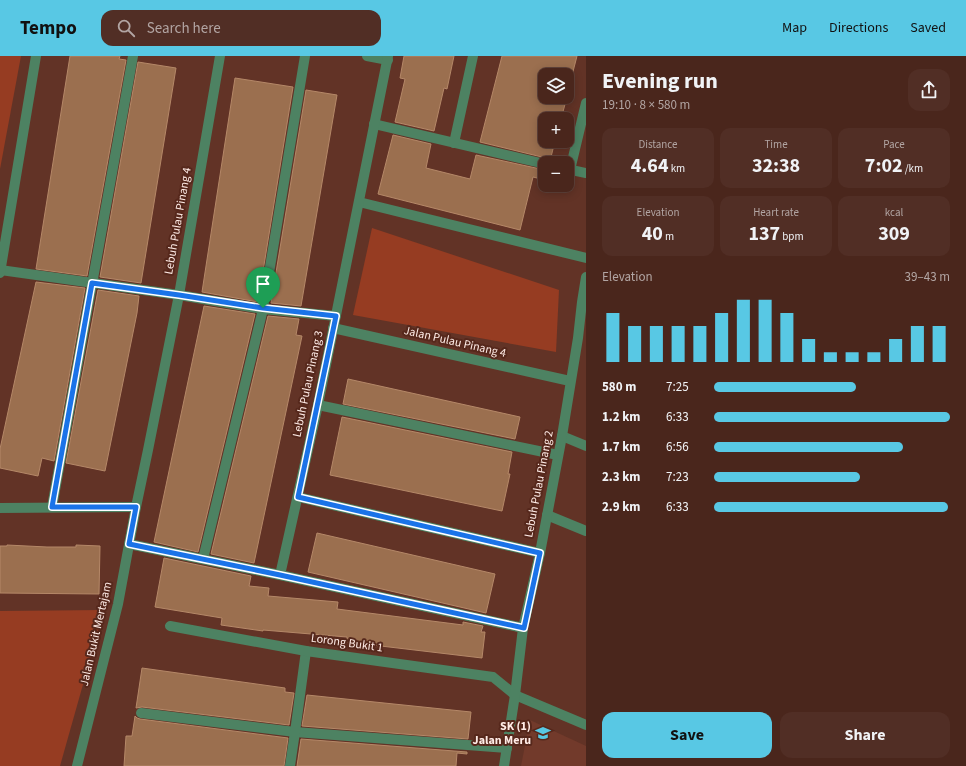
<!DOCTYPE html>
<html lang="en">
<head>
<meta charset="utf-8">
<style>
	body { margin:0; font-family:"Source Sans 3",sans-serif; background:#512e25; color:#f1f3f6; height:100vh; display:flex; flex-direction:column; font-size:15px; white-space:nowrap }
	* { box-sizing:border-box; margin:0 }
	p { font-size:13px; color:#b2a5a3 }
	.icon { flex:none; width:22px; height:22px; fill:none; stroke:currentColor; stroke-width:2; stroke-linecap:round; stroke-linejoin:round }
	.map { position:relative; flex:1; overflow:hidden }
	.details { display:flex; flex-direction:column; background:#4a261c; width:380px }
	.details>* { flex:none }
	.buttons { position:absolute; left:538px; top:12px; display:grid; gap:8px }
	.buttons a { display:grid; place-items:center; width:36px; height:36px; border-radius:8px; background:#4a261c; box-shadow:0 2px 10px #0003,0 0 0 1px #61433b; font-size:20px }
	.pin { position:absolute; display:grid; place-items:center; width:34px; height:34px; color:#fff; margin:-41px -17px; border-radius:50% 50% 50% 0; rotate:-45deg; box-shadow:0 0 4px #0007 }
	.pin .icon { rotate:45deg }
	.round { display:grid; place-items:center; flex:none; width:42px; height:42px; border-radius:12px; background:#512e25 }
	.summary { display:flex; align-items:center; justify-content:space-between; height:68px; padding:0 16px }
	h1 { font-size:22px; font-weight:700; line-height:30px }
	.metrics { display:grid; grid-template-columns:repeat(3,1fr); gap:6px; height:68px; padding:4px 16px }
	.metrics div { display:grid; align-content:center; border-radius:10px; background:#512e25; text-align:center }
	.metrics b { font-size:20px; font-weight:700 }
	.metrics small { font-size:11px; font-weight:400 }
	.metrics p { font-size:11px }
	.chart { height:112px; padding:8px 16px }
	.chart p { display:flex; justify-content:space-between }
	.chart svg { width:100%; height:72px; margin-top:4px; stroke:#58c8e4; stroke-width:6 }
	.action { display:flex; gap:8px; margin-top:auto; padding:8px 16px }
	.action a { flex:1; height:46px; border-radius:12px; background:#58c8e4; color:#111; font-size:16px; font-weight:700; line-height:46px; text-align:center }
	.action a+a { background:#512e25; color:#f1f3f6 }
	ul { padding:0 16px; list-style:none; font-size:13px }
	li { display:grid; grid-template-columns:64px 48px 1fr; align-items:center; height:30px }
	li i { height:10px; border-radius:5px; background:#58c8e4 }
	header { display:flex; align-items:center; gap:24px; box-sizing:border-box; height:56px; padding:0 20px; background:#58c8e4; color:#111 }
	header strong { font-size:19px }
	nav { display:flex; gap:22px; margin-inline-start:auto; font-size:14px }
	.search { width:280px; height:36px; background:#512e25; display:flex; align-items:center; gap:10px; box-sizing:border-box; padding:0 14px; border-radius:12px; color:#b2a5a3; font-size:15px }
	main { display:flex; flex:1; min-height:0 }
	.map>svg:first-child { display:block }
	.built { fill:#723a2b }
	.green { fill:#963c22 }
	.building { fill:#9b6f4f; stroke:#b58868 }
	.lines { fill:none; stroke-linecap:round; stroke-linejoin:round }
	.service { stroke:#4d8262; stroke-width:10 }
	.minor { stroke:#4d8262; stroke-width:10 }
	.route-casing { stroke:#fff; stroke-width:8 }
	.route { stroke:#1a73e8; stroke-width:5 }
	.labels { text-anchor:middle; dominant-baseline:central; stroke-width:4; stroke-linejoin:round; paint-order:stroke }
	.street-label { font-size:12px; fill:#ffece7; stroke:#56281c }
	.poi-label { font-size:12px; font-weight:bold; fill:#ffece7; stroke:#56281c; text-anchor:end }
</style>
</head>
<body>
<header>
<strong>Tempo</strong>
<div class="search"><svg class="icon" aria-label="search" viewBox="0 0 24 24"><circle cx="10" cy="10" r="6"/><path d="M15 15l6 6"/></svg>Search here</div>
<nav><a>Map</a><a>Directions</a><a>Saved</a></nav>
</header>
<main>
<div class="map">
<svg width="586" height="710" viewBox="0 0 586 710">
	<rect width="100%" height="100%" fill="#623326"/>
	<path class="built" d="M530,664l56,26v20h-65z"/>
	<g class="green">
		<path d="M0,0h21l-21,113z"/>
		<path d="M372,172l187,62 -3,62 -203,-37z"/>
		<path d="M104,554l-44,156h-60v-155z"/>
	</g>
	<g class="building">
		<path d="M70,0h50l-1,3 7,1 -39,216 -51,-7z"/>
		<path d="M404,0h50l-7,33 -3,-1 -10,43 -39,-9 10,-43 -5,-1z"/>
		<path d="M502,0h75l-10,39v-20h-22v22h22l-6,22h-16v22h10l-5,20 -4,-3 -66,-16z"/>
		<path d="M138,6l38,6 -35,215 -41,-6z"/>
		<path d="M235,22l58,9 -35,215 -56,-10z"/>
		<path d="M306,34l31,5 -36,211 -30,-3z"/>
		<path d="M393,79l38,9 -5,24 44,11 6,-24 69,15v10l-12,-3 -13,53 -142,-36z"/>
		<path d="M36,226l49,6 -31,173 -12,-3 -4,18 -38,-8v-19z"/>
		<path d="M98,234l41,6 -2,17 -32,158 -39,-8z"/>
		<path d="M204,250l51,8 -57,238 -44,-10z"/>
		<path d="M268,260l31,3 -3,16 6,1 -48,227 -43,-9z"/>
		<path d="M348,323l172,38 -5,22 -172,-35z"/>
		<path d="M342,361l170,35 -4,22h2l-8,37 -172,-36z"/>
		<path d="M317,477l178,41 -9,39 -178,-41z"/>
		<path d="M7,489l40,2h29v-2l24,1 -1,48 -99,-1v-47h7z"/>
		<path d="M164,502l87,18 -2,10 20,2 -1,8 70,6 -1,7 126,16v-3l20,4 -2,6h4l-3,26 -135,-16v-5l-84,-7v1l-42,-6 1,-7 -67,-11z"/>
		<path d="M142,612l143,20v4l9,1 -5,32 -147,-18 -6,1z"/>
		<path d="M307,639l164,17 -3,27 -166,-13z"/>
		<path d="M135,660l2,2 3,1 148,19 -4,28h-160l2,-30h6z"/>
		<path d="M301,683l166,13v2l-10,-1 -1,13h-159z"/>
	</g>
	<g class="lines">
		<g class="service">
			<path d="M374,68l171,40"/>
			<path d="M454,87l19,-87"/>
			<path d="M567,113l19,4"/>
			<path d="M570,114l16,-67"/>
			<path d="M0,214l179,25 84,14 73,7"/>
			<path d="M318,349l240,50"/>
			<path d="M52,451l81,-451"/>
			<path d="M547,459l39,16"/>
			<path d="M203,503l60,-250 42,-253"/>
			<path d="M141,657l154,19 212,16"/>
			<path d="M290,710l5,-34 11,-81"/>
		</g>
		<g class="minor">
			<path d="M367,0l21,4"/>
			<path d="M359,146l227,56"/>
			<path d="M0,217l36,-217"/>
			<path d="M333,272l237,53"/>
			<path d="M562,380l24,10"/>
			<path d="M298,441l242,56"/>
			<path d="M0,452l136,-1"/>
			<path d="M129,488l151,31 243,53"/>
			<path d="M280,519l38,-170 70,-349"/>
			<path d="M170,570l136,25 187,26 22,18 71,30"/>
			<path d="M77,710l41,-162 18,-97 12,-57 31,-155 41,-239"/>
			<path d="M504,710l11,-71 8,-67 17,-75 22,-117 16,-98 4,-36 4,-25"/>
		</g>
	</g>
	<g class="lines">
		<g class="route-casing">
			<path id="route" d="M92,227l87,12 84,13 73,8 -38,181 242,56 -16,75 -244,-53 -151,-31 7,-37h-84z"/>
		</g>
		<use href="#route" class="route"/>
	</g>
	<defs>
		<g id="school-bare" transform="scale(1.2)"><path d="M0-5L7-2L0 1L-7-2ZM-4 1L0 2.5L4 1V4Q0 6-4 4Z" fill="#58c8e4" stroke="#56281c" stroke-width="2.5" paint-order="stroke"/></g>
	</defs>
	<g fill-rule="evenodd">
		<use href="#school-bare" x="543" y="677"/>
	</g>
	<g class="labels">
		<g class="street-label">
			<text transform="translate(178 165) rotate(-80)">Lebuh Pulau Pinang 4</text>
			<text transform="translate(455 286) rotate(13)">Jalan Pulau Pinang 4</text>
			<text transform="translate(308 328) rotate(-78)">Lebuh Pulau Pinang 3</text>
			<text transform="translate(539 428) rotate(-79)">Lebuh Pulau Pinang 2</text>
			<text transform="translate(96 578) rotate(-77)">Jalan Bukit Mertajam</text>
			<text transform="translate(347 587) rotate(8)">Lorong Bukit 1</text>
		</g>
		<g class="poi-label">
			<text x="531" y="670">SK (1)<tspan x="531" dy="14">Jalan Meru</tspan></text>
		</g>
	</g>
</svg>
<div class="buttons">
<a><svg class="icon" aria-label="layers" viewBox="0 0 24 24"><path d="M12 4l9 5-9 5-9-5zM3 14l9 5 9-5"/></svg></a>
<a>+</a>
<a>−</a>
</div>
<div class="pin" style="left:263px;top:252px;background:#1e9e55"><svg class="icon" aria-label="arrive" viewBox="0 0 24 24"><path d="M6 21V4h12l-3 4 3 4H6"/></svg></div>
</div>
<section class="details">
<div class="summary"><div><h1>Evening run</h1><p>19:10 · 8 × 580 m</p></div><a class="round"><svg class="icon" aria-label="share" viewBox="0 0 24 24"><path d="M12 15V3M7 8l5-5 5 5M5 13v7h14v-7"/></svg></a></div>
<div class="metrics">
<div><p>Distance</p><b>4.64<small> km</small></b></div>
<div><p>Time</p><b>32:38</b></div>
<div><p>Pace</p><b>7:02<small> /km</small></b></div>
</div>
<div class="metrics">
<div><p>Elevation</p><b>40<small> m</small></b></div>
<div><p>Heart rate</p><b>137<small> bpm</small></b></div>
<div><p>kcal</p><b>309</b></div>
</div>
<div class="chart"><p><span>Elevation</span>39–43 m</p>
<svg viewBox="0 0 160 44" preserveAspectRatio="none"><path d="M5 44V14M15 44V22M25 44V22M35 44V22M45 44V22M55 44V14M65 44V6M75 44V6M85 44V14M95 44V30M105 44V38M115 44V38M125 44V38M135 44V30M145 44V22M155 44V22"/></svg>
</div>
<ul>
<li><b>580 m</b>7:25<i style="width:60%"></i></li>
<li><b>1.2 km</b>6:33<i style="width:100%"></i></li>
<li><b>1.7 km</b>6:56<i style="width:80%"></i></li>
<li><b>2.3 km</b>7:23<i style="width:62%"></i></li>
<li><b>2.9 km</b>6:33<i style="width:99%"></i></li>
</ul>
<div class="action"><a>Save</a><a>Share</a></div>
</section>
</main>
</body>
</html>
